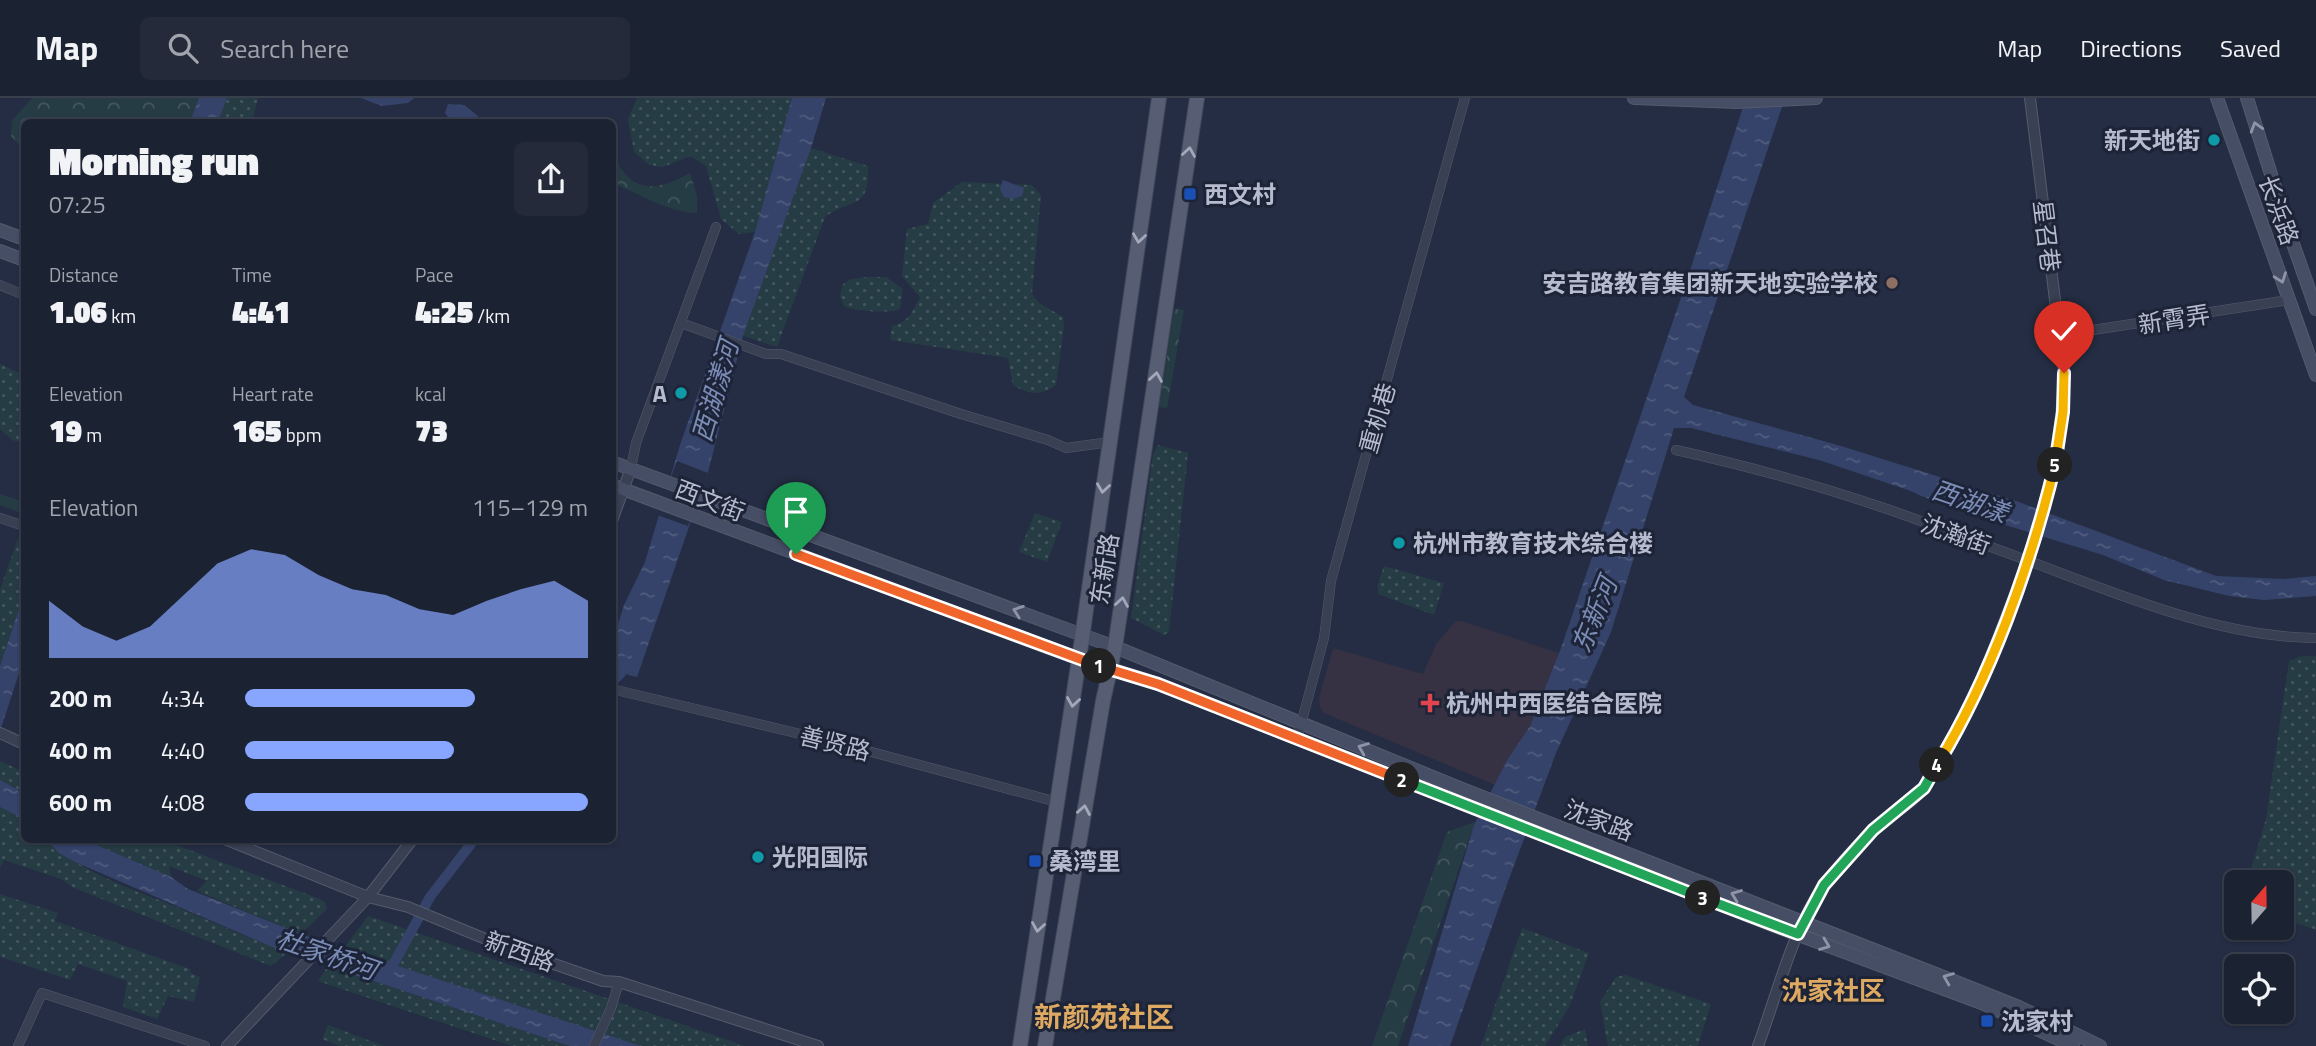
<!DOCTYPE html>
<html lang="en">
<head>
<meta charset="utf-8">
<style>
	body { margin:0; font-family:"Titillium Web","Noto Sans SC",sans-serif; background:#242a3a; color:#f1f3f6; height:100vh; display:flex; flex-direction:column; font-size:26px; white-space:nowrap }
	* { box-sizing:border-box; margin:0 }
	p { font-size:23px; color:#a0a4ac }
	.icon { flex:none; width:38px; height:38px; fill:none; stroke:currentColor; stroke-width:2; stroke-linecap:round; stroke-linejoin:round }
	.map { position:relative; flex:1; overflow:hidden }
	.side { position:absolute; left:21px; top:21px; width:595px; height:724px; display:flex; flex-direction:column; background:#1b2232; border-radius:10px; box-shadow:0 2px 5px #0004,0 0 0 2px #393f4d }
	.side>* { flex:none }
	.needle { width:46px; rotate:20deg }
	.controls { position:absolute; left:2224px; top:772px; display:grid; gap:14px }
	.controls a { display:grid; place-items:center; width:70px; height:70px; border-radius:10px; background:#1b2232; box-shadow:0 2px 5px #0004,0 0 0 2px #393f4d; font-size:35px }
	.pin { position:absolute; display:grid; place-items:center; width:60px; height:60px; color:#fff; margin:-72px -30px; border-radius:50% 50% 50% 0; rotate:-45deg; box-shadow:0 0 7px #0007 }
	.pin .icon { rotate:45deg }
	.km { position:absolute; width:35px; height:35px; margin:-18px; border-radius:50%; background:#222; color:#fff; font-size:19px; line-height:35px; text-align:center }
	.round { display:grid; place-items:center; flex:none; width:74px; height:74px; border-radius:10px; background:#242a3a }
	.head { display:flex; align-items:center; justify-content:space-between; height:119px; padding:0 28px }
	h1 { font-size:38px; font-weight:800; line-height:52px }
	.figures { display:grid; grid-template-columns:repeat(3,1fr); gap:10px; height:119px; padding:7px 28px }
	.figures div { display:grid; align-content:center }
	.figures b { font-size:30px; font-weight:800 }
	.figures small { font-size:19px; font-weight:400 }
	.figures p { font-size:19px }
	.chart { height:196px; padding:14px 28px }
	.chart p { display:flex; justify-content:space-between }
	.chart svg { width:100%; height:126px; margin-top:7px; fill:#88a5ff; opacity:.7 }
	ul { padding:0 28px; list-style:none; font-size:23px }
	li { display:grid; grid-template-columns:112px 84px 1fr; align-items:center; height:52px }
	li i { height:18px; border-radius:9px; background:#88a5ff }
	header { display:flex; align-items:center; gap:42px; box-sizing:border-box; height:98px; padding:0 35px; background:#1b2232; border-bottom:2px solid #393f4d }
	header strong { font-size:33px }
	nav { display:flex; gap:38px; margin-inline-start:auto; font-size:24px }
	.search { width:490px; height:63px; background:#242a3a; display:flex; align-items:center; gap:18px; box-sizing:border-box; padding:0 24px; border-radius:10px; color:#a0a4ac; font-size:26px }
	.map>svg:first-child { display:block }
	.medical { fill:#363143 }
	.grass { fill:url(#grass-dots) }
	.forest { fill:url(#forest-crowns) }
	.water { fill:url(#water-ripples) }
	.pier { fill:#242d43 }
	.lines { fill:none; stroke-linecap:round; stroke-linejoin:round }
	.canal { stroke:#35436a; stroke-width:10 }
	.minor-casing { stroke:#545b6d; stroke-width:10 }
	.tertiary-casing { stroke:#545b6d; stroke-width:12 }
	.secondary-casing { stroke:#545b6d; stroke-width:14 }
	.primary-casing { stroke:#42495c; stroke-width:16 }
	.minor { stroke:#394053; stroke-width:9 }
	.tertiary { stroke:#394053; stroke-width:10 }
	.secondary { stroke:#464e66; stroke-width:12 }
	.primary { stroke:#575e73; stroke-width:14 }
	.oneway { stroke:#8f95a9 }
	.oneway2 { stroke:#a3a8bb }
	.split-1-casing { stroke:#fff; stroke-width:14 }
	.split-2-casing { stroke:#fff; stroke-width:14 }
	.split-3-casing { stroke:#fff; stroke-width:14 }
	.split-4-casing { stroke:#fff; stroke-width:14 }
	.split-5-casing { stroke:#fff; stroke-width:14 }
	.split-6-casing { stroke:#fff; stroke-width:14 }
	.split-1 { stroke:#f0652b; stroke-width:9 }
	.split-2 { stroke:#f0652b; stroke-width:9 }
	.split-3 { stroke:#22a559; stroke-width:9 }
	.split-4 { stroke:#22a559; stroke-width:9 }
	.split-5 { stroke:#f5b400; stroke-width:9 }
	.split-6 { stroke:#f5b400; stroke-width:9 }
	.culture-dot { fill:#0f9aa8; stroke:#1d2438; stroke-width:2.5 }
	.transit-dot { fill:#1a4fb4; stroke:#1d2438; stroke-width:2.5 }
	.education-dot { fill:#8d6e63; stroke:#1d2438; stroke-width:2.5 }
	.health-dot { fill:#e0444e; stroke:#1d2438; stroke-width:2.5 }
	.labels { text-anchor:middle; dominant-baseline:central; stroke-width:6; stroke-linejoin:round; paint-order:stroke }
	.poi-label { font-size:24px; font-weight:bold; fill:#b6bbcd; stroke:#1d2438; text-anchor:start }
	.street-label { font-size:24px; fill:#b6bbcd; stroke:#1d2438 }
	.water-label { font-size:26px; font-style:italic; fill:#7b8cb6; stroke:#1d2438 }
	.neighbourhood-label { font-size:26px; font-weight:bold; fill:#dea960; stroke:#1d2438 }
	.quarter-label { font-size:28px; font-weight:bold; fill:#dea960; stroke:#1d2438 }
</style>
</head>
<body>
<header>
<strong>Map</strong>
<div class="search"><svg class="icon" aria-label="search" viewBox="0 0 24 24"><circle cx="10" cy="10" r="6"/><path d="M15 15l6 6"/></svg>Search here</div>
<nav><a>Map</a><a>Directions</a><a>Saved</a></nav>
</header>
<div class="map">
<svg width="2316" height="948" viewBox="0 0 2316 948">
	<defs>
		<pattern id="grass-dots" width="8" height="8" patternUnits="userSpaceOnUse" patternTransform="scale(1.75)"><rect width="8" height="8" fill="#263c44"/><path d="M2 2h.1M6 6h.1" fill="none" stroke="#43565e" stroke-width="1.8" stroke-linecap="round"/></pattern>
		<pattern id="forest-crowns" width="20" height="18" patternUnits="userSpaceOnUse" patternTransform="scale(1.75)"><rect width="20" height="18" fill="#263c44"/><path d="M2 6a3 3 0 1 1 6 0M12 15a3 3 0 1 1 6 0" fill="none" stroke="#43565e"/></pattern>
		<pattern id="water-ripples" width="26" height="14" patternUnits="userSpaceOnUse" patternTransform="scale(1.75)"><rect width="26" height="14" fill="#35436a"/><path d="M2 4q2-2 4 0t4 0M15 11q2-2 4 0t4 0" fill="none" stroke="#505c7e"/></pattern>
	</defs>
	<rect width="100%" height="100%" fill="#242d43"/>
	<path class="medical" d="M1456,523h6l97,32 -29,73 -23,34 -12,25 -171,-72 -4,-6 -1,-9 14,-50 90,26 13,-30z"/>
	<g class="grass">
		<path d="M227,0h31l-6,24h-34z"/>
		<path d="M637,0h155l-37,134 -16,2 -18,-15 -15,-53 -16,-10 -27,11 -14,-2 -15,-13 -6,-33z"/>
		<path d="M811,50l57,18c2,45 -16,31 -43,51l-48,130 -34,-11z"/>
		<path d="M962,84l70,3 9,10 -9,99 7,9 24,14 1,9 -8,59c-16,11 -27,10 -43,0l-5,-27 -118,-18 2,-14c16,-3 21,-15 28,-29l-18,-21 5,-47 21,-5 5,-21z"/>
		<path d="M867,179h19l17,12 -3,20c-9,5 -47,2 -56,-3l-4,-9 2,-12 9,-6z"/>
		<path d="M0,266l24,11v68l-12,-3 -12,-11z"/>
		<path d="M1158,347l30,8 -19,179 -5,3 -33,-17 22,-164z"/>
		<path d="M1035,415l27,9 -15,40 -28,-10z"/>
		<path d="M18,440l6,2v54l-24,72v-76z"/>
		<path d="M1384,468l60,17 -10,32 -56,-21v-10z"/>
		<path d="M2301,558h15v274l-34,-12v-36h-35l19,-63 23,-158z"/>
		<path d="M0,663l24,11v21l-24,-13z"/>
		<path d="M0,709l24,12v21h23c32,32 92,52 135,69 35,15 70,31 106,43l-17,14 -197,-78 -13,-9 -57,-19 -4,8z"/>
		<path d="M85,742h78l157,59 5,3 2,7 -26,25 -104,-43 10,-10 -38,-15 2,11z"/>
		<path d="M0,796l58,19 -3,8 135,48 1,4 9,4 -6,25 -26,-6 -11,23 -34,-12 4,-26 -49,-17 -8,16 -70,-23z"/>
		<path d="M368,818l377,130h-104l-297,-98z"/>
		<path d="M1522,830l67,25 -20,54 -24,39h-64z"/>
		<path d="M328,868l242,80h-58l-194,-65z"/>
		<path d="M1625,877l86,29 -13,42h-90l-8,-44 16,-25z"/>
		<path d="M328,927l56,21h-45l-17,-7z"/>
		<path d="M1585,931l3,17h-28l5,-9z"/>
	</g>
	<g class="forest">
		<path d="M32,0h167l-8,24h-167v28l-13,-14 1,-15z"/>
		<path d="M612,42c3,8 4,20 8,27 19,30 46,19 70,6l7,23v17c-30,-1 -57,-19 -84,-30z"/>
		<path d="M1174,211l10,1 -17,98 -8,-1z"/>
		<path d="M0,396l24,8v12l-24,-9z"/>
		<path d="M1475,724l-77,224h-26l75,-214z"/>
	</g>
	<g class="water">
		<path d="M199,0h28l-9,24h-28z"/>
		<path d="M361,0h53l-6,5 -26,3z"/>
		<path d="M792,0h34l-15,50 -68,188 -35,136 -71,205 -24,-6v-31l11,-35 21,-43 35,-117 75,-213z"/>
		<path d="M1746,0h39l-101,299 9,8 148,41 175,55 200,75 68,3 32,-3v20l-52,4 -35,-4 -65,-16 -61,-25 -153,-47 -42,-18 -89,-30 -128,-32h-17l-63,204 -55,121 -50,134 -56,159h-42l66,-221 33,-65 23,-34 31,-78 124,-362z"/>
		<path d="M448,6l16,1 14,11 -6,6 -22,-2 -5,-7z"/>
		<path d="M1003,82l21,8 -2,8 -9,3 -9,-2 -4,-8z"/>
		<path d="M24,496v64l-24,73v-65z"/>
		<path d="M0,682l24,13v26l-24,-12z"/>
		<path d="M47,742h38l86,37 17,12 113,45 340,112h-71l-293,-97 -202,-87 -16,-9z"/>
	</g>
	<path class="pier" d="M677,363l31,12 -20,53 -31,-11z"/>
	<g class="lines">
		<g class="canal">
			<path d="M614,582l7,-7 3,-12"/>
			<path d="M388,876l42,-77 44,-57"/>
		</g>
		<g class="minor-casing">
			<g id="minor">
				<path d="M0,187l24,10"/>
				<path d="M681,225l85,31h15l180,60 87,26 18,8 44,-6"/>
				<path d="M2060,237l229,-35"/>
				<path d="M1676,352c67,15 134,33 199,55 46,15 90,33 135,49 96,35 202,83 306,84"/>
				<path d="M631,370l5,-25 80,-216"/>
				<path d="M0,420l24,8"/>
				<path d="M612,591l230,55 215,58"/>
				<path d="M1297,641l27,-101 7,-57 134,-483"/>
				<path d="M18,948l24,-53 163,53"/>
				<path d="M594,948l17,-38 8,-26"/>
			</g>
		</g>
		<g class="tertiary-casing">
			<g id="tertiary">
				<path d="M612,423l19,-53"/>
				<path d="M0,635l24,11"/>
				<path d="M227,742l141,57 40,10 97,40 98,34 16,1 199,64"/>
				<path d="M227,948l141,-149 44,-57"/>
				<path d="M1758,948c18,-49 36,-120 66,-161 14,-19 33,-40 50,-56 15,-14 40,-26 52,-44 33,-49 55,-102 76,-157 34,-86 59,-162 62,-255l-34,-275"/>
			</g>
		</g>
		<g class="secondary-casing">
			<g id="secondary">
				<path d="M1634,0l103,4 79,-4"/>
				<path d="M2217,0l99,277"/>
				<path d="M2247,0l44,140 25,71"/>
				<path d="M0,132l24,9"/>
				<path d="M0,153l24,9"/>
				<path d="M612,364l503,185 347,142 497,194 60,24 81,39"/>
				<path d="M612,387l467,174 79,25 614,241 212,79 89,42"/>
			</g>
		</g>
		<g class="primary-casing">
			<g id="primary">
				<path d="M1020,948l59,-387 80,-561"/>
				<path d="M1045,948l58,-345 12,-54 82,-549"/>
			</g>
		</g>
		<use href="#minor" class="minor"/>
		<use href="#tertiary" class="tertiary"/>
		<use href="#secondary" class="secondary"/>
		<use href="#primary" class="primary"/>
	</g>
	<defs><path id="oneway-chevron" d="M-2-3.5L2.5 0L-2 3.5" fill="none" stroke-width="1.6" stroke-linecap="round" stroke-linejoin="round" transform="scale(1.75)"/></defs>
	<g class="oneway">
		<use href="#oneway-chevron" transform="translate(2256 29) rotate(-107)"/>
		<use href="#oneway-chevron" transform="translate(2281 180) rotate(70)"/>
		<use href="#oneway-chevron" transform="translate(1018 513) rotate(-160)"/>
		<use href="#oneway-chevron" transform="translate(1363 650) rotate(-158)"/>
		<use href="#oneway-chevron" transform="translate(1736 797) rotate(-159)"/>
		<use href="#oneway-chevron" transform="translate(1825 847) rotate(21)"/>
		<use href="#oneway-chevron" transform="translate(1948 880) rotate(-158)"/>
	</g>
	<g class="oneway2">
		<use href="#oneway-chevron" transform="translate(1189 54) rotate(-81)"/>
		<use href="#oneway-chevron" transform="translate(1139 140) rotate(98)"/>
		<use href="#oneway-chevron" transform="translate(1156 279) rotate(-81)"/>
		<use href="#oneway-chevron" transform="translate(1103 390) rotate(98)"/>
		<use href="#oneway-chevron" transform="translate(1122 504) rotate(-81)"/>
		<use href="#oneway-chevron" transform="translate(1073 604) rotate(99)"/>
		<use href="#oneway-chevron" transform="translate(1084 712) rotate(-80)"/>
		<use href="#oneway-chevron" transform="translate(1038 829) rotate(99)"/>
	</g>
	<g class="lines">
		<g class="split-1-casing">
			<path id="split-1" d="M796,456l303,112"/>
		</g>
		<g class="split-2-casing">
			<path id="split-2" d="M1099,568l59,18 244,96"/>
		</g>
		<g class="split-3-casing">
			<path id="split-3" d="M1402,682l301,118"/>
		</g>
		<g class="split-4-casing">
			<path id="split-4" d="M1703,800l95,36 26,-49 49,-55 51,-42 13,-23"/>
		</g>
		<g class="split-5-casing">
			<path id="split-5" d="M1937,667c53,-86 94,-201 118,-300"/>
		</g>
		<g class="split-6-casing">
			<path id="split-6" d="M2055,367l8,-53 1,-39"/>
		</g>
		<use href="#split-1" class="split-1"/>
		<use href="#split-2" class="split-2"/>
		<use href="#split-3" class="split-3"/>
		<use href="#split-4" class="split-4"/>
		<use href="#split-5" class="split-5"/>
		<use href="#split-6" class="split-6"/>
	</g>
	<g class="culture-dot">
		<circle cx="2214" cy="42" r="7"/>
		<circle cx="681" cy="295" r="7"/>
		<circle cx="1399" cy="445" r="7"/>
		<circle cx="758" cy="759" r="7"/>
	</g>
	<g class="transit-dot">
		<rect x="1183" y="89" width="14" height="14" rx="3.5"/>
		<rect x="1028" y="756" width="14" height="14" rx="3.5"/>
		<rect x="1980" y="916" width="14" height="14" rx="3.5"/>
	</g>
	<circle class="education-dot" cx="1892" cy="185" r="7"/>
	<path class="health-dot" d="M1426.5 594.5h7v7h7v7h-7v7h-7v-7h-7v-7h7z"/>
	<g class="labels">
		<g class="poi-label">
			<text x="2200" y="42" text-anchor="end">新天地街</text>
			<text x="1204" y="96">西文村</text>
			<text x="1878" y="185" text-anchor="end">安吉路教育集团新天地实验学校</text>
			<text x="667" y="295" text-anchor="end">A</text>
			<text x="1413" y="445">杭州市教育技术综合楼</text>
			<text x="1446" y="605">杭州中西医结合医院</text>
			<text x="772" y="759">光阳国际</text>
			<text x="1049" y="763">桑湾里</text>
			<text x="2001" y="923">沈家村</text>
		</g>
		<g class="street-label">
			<text transform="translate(2279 112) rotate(70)">长浜路</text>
			<text transform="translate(2047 138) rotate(83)">星召巷</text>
			<text transform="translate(2174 221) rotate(-9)">新霄弄</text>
			<text transform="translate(1377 320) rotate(-74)">重机巷</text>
			<text transform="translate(710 402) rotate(21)">西文街</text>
			<text transform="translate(1956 436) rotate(20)">沈瀚街</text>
			<text transform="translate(1104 471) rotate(-81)">东新路</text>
			<text transform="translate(835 645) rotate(14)">善贤路</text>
			<text transform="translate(1599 722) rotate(21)">沈家路</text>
			<text transform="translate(520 853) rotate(20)">新西路</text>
		</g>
		<g class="water-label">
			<text transform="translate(715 293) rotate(-74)">西湖漾河</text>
			<text transform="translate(1970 403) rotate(19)">西湖漾</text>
			<text transform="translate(1594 517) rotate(-68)">东新河</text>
			<text transform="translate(327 856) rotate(19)">杜家桥河</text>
		</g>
		<g class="neighbourhood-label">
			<text x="1833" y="892">沈家社区</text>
		</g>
		<g class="quarter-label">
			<text x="1104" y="918">新颜苑社区</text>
		</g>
	</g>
</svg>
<div class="controls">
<a><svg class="needle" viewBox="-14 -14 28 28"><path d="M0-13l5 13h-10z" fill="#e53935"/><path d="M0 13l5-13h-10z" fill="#a0a4ac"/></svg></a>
<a><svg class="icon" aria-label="locate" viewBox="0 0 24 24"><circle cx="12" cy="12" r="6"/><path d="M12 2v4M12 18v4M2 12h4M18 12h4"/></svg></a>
</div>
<div class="pin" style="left:796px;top:456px;background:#1e9e55"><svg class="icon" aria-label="arrive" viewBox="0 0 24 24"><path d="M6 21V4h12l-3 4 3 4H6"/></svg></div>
<div class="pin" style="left:2064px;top:275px;background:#d93025"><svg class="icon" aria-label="check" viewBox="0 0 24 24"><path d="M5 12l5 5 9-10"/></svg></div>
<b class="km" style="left:1099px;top:568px">1</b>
<b class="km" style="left:1402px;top:682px">2</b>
<b class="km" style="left:1703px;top:800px">3</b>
<b class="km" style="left:1937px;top:667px">4</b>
<b class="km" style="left:2055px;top:367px">5</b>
<section class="side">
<div class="head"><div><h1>Morning run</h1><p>07:25</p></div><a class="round"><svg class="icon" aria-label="share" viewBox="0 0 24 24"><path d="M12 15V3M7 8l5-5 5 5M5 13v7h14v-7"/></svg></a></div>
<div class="figures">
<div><p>Distance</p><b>1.06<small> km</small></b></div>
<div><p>Time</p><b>4:41</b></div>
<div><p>Pace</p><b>4:25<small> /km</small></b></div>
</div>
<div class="figures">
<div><p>Elevation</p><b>19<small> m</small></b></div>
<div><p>Heart rate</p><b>165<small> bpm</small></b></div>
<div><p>kcal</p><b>73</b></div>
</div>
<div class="chart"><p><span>Elevation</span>115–129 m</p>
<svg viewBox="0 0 160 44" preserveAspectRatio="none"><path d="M0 44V24L10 33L20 38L30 33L40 22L50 11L60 6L70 8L80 15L90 20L100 22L110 27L120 29L130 24L140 20L150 17L160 24V44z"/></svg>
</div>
<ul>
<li><b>200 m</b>4:34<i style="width:67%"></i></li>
<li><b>400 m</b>4:40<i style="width:61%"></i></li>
<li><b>600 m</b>4:08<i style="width:100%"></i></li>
</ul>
</section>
</div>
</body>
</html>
